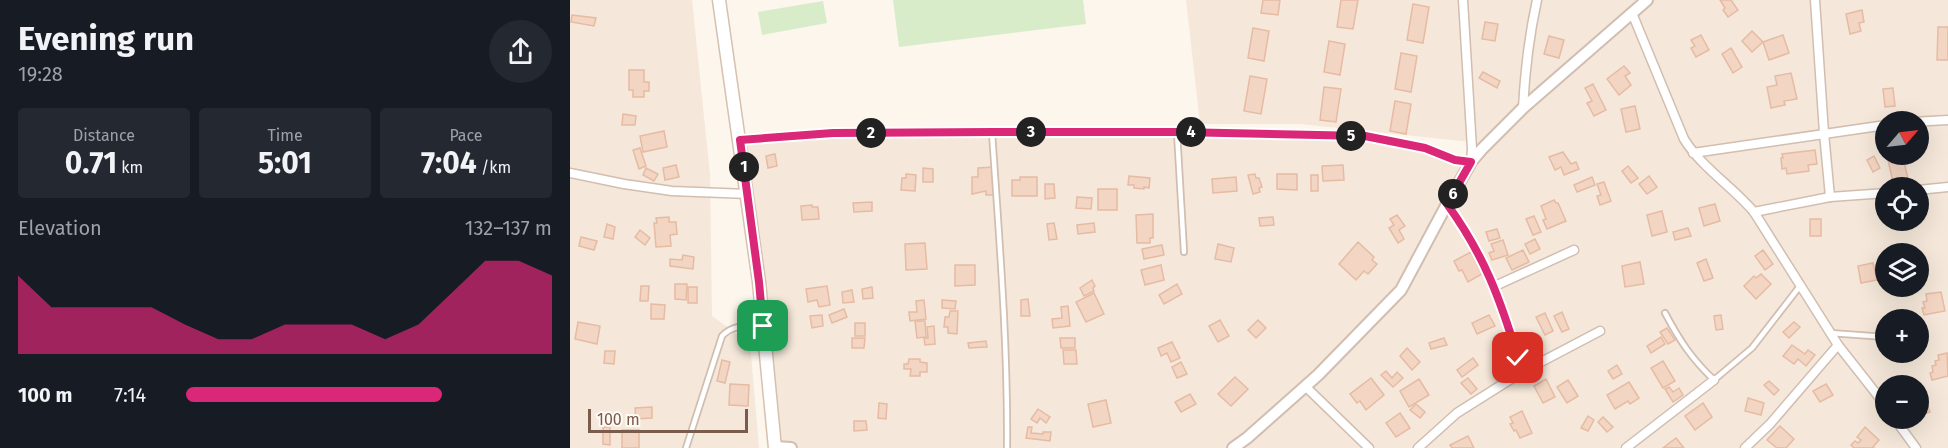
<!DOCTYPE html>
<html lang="en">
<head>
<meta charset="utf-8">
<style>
	body { margin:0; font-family:"Fira Sans",sans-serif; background:#242831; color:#f1f3f6; height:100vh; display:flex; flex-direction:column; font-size:22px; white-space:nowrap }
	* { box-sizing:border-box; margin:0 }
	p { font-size:20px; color:#9ea1a6 }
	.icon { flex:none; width:33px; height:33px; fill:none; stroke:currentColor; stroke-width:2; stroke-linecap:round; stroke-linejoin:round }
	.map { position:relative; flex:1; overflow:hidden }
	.sheet { display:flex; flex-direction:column; background:#171b24; width:570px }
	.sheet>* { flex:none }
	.needle { width:39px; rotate:62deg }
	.controls { position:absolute; left:1305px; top:111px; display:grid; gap:12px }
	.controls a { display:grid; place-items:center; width:54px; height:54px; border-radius:50%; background:#171b24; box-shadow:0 6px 24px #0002; font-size:30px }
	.scale { position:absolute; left:18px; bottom:15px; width:160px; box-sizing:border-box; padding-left:6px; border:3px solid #7a5c4d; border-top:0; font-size:16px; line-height:21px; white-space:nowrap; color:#7a5c4d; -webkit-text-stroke:4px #fffaf3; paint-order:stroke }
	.pin { position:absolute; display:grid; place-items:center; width:51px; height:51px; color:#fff; margin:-26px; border-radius:12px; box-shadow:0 3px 9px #0006 }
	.km { position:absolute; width:30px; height:30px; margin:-15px; border-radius:50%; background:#222; color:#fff; font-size:16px; line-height:30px; text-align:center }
	.round { display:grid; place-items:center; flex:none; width:63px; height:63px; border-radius:32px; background:#242831 }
	.summary { display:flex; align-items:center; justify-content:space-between; height:102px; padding:0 18px }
	h1 { font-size:33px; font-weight:700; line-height:45px }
	.stats { display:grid; grid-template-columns:repeat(3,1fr); gap:9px; height:102px; padding:6px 18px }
	.stats div { display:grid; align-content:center; border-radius:6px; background:#242831; text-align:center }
	.stats b { font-size:30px; font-weight:700 }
	.stats small { font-size:16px; font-weight:400 }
	.stats p { font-size:16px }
	.chart { height:168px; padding:12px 18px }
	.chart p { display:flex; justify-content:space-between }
	.chart svg { width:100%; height:108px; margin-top:6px; fill:#db2777; opacity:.7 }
	ul { padding:0 18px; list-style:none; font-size:20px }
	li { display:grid; grid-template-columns:96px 72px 1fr; align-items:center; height:45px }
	li i { height:15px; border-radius:8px; background:#db2777 }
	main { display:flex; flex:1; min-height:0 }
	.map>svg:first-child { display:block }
	.residential { fill:#f5e8da; fill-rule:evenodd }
	.green { fill:#d8ecc9 }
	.building { fill:#f3d5c3; stroke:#e6bba3; stroke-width:1.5 }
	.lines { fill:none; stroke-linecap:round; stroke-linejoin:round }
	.service-casing { stroke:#d1beb0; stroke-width:8 }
	.minor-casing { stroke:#d1beb0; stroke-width:11 }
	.tertiary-casing { stroke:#d1beb0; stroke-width:14 }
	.secondary-casing { stroke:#d6c0b0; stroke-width:15 }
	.service { stroke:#fff; stroke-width:4.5 }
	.minor { stroke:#fff; stroke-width:8 }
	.tertiary { stroke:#fff; stroke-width:10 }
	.secondary { stroke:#fff; stroke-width:12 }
	.route-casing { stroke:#fff; stroke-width:12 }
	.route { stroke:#db2777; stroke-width:8 }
</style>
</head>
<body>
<main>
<section class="sheet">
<div class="summary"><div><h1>Evening run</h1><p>19:28</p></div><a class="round"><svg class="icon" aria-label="share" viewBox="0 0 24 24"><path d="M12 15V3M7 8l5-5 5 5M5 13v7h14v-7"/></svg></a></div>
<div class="stats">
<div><p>Distance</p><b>0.71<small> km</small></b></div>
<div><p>Time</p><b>5:01</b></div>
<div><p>Pace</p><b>7:04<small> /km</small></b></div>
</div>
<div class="chart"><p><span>Elevation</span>132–137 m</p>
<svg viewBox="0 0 160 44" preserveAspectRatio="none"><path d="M0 44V12L10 25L20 25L30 25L40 25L50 32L60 38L70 38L80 32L90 32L100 32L110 38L120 32L130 19L140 6L150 6L160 12V44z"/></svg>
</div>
<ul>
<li><b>100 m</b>7:14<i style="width:70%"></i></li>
</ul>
</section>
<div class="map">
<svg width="1378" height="448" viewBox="0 0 1378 448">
	<rect width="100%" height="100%" fill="#fdf6ec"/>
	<g class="residential">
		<path d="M0,0h122l18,174 2,142 38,27 9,105h-189z"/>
		<path d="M616,0h762v448h-1173l-35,-308 93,-7 532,3 106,26v-20l-171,-18h-100zM1316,122h32v32h-32zM1316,188h32v32h-32zM1316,254h32v32h-32zM1316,320h32v32h-32zM1316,386h32v32h-32z"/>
	</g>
	<g class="green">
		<path d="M323,0h190l3,24 -187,23z"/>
		<path d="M253,1l4,22 -65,12 -4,-23z"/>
	</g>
	<g class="building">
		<path d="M693,0h17l-2,15 -17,-2z"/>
		<path d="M771,0h17l-5,29 -16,-2z"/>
		<path d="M1150,0h11l7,10 -10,7 -5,-7 2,-2z"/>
		<path d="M843,4l16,3 -6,36 -16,-3z"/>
		<path d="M1292,10l2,12 -5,1 2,8 -11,3 -4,-20z"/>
		<path d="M2,15l24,3 -2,8 -23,-4z"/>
		<path d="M915,22l13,2 -3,17 -13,-2z"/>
		<path d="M1368,27h10v33h-11z"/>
		<path d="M683,28l16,3 -5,30 -16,-3z"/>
		<path d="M1182,31l11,11 -11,10 -10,-11z"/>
		<path d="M1131,35l8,15 -13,7 -5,-9 4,-2 -4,-6z"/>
		<path d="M1213,35l6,18 -20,7 -6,-18z"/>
		<path d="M979,36l15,4 -5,18 -15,-4z"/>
		<path d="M759,41l16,3 -5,31 -16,-3z"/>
		<path d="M1161,48l11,19 -9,6 -11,-19z"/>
		<path d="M831,53l16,3 -6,36 -16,-3z"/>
		<path d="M1054,66l6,7 -5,3 6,9 -12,10 -12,-16z"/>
		<path d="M59,70h15v12h5v9h-5v6h-11v-7h-4z"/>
		<path d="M913,72l17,9 -3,7 -18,-10z"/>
		<path d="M1221,73l6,26 -13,2 1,4 -14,3 -4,-21 10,-2 -2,-9z"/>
		<path d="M680,76l17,3 -6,35 -17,-3z"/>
		<path d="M1023,84l13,26 -12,6 -7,-13 5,-2 -7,-13z"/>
		<path d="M754,87l17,2 -5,33 -16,-2z"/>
		<path d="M1323,88l2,18 -10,1 -2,-18z"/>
		<path d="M825,101l16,3 -5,30 -16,-3z"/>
		<path d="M1065,106l5,23 -14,3 -5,-23z"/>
		<path d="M53,114l13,2 -1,9h-13z"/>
		<path d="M94,131l3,16 -24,5 -3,-16z"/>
		<path d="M70,148l6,18 -7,3 -6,-19z"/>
		<path d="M1245,150l2,14 -9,1 1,6 -22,3 -1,-6 -4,1 -1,-11h2l-1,-4z"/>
		<path d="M993,152l8,12 5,-2 3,7 -15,6 -3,-8 -6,3 -6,-13z"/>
		<path d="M205,154l2,12 -9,2 -2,-12z"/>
		<path d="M1304,156l6,12 -7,4 -6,-12z"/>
		<path d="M1333,157l5,22 -15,3 -5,-22z"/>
		<path d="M106,165l3,12 -14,3 -2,-12z"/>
		<path d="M773,165l1,15 -21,1 -1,-15z"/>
		<path d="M1058,166l10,12 -7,5 -9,-12z"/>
		<path d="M424,167l1,28h-9v-4l-14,3v-17h6v-9z"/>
		<path d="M76,168l12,6 -4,7 -11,-6z"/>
		<path d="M353,168l10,1v13h-10z"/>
		<path d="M336,174l10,1 -1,16 -14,-1 1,-12h4z"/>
		<path d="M685,174l1,4h3l3,9 -3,1 1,4 -7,2 -5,-19z"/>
		<path d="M707,174h20v16l-20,-1z"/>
		<rect x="741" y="175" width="7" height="16"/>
		<path d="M559,176l21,2 -1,10 -5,-1v2l-10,-1v-3h-6z"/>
		<path d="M1079,176l8,11 -10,7 -8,-10z"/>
		<path d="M450,177h17v19h-25v-16h8z"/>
		<path d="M666,177l1,14 -24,2 -1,-14z"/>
		<path d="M1022,177l3,8 -18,7 -3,-7z"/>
		<path d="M1034,182l7,19 -11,4 -3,-9 4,-1 -4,-11z"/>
		<path d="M475,184h9l1,14 -10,1z"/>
		<rect x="528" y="189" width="19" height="21"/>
		<path d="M507,197l15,1 -1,11 -15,-1z"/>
		<path d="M984,200l2,3h2l8,18 -19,8 -4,-9 3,-1 -5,-13z"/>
		<path d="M302,202v9l-18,1 -1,-9z"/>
		<path d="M1145,204l5,17 -16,5 -5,-18z"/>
		<path d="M242,205v2h6l1,12 -17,1 -1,-14z"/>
		<path d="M1092,211l5,21 -15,4 -5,-21z"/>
		<path d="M583,214v24h-3v5h-13l-1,-28z"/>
		<path d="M827,215l8,11 -6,4 5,9 -6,4 -9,-15 5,-3 -4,-6z"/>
		<path d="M964,216l7,16 -8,3 -7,-16z"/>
		<path d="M99,217v5h7l1,12 -7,1 1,11 -15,1 -2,-24h3l-1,-5z"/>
		<path d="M703,217l1,8 -14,1 -1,-8z"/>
		<rect x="1240" y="219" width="11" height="17"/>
		<path d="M484,223l3,16 -8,1 -2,-16z"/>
		<path d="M524,223l1,9 -17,2 -1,-9z"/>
		<path d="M37,224l8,3 -2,12 -9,-2z"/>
		<path d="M1118,228l3,8 -16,4 -2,-8z"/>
		<path d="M927,229l3,9 -11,3 -3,-9z"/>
		<path d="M70,230l10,8 -5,7 -10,-8z"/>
		<path d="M11,237l16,4 -3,9 -15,-4z"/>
		<path d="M965,239l5,10 -10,5 -5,-10z"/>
		<path d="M933,240l5,15 -16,5 -3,-7 5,-2 -3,-7z"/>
		<path d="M788,242l16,15 -2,3 5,4 -9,10 -4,-3 -8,9 -17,-16z"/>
		<path d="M355,243l2,26 -21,1 -1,-26z"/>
		<path d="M648,244l16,4 -3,14 -16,-3z"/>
		<path d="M592,245l2,10 -20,4 -2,-10z"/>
		<path d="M953,250l6,12 -17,8 -6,-12z"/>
		<path d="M1193,250l10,14 -8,6 -10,-14z"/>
		<path d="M901,252l11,22 -14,8 -6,-12 -3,1 -5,-10z"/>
		<path d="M113,255l11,2 -1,12 -23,-3v-7l12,1z"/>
		<path d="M1136,259l7,19 -9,3 -7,-18z"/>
		<path d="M1070,262l4,22 -19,3 -3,-21z"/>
		<path d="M1303,263l4,17 -16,3 -3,-17z"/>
		<path d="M385,265h20v20l-20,1z"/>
		<path d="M591,265l3,15 -19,5 -4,-15z"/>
		<path d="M1191,274l10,10 -15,15 -12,-13 10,-10 2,2z"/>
		<path d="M522,280l3,6 -2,2 1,3 -10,5 -4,-8z"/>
		<path d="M105,284h12l-1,16 -11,-1z"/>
		<path d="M607,284l5,10 -18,10 -5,-9z"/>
		<path d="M71,286h8l-1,15h-8z"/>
		<path d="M257,286l3,19 -11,2 -2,-7 -9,2 -2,-13z"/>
		<rect x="118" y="287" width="9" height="16"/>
		<path d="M302,287l1,11 -10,1 -1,-10z"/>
		<path d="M282,290l2,12 -11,1 -1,-11z"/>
		<path d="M1371,292l4,19 -21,4 -2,-7h3l-2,-6 4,-1 -1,-7z"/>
		<path d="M524,293l10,21 -18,8 -10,-20z"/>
		<path d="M458,299l2,17h-9v-16z"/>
		<path d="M354,300l2,19 -16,2 -1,-9h8l-1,-11z"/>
		<path d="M372,300l14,1 -1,8 -13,-1z"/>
		<path d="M81,304l14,1 -1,14h-13z"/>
		<path d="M498,306l2,20 -17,2 -1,-9 10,-1 -1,-11z"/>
		<path d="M274,309l3,8 -15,6 -3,-8z"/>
		<path d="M380,311h8l-1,23 -9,-1v-6h-4l1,-10h4z"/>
		<path d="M992,312l7,17 -7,3 -8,-16z"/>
		<path d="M975,313l8,18 -8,4 -9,-18z"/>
		<path d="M252,315l1,11 -11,2 -2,-12z"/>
		<path d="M919,315l6,11 -18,8 -5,-11z"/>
		<path d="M1151,315l2,14 -7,1 -2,-14z"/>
		<path d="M650,320l9,16 -11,6 -9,-16z"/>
		<path d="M688,320l8,8 -10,10 -8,-8z"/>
		<path d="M345,321h10l1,16 -9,1z"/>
		<path d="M8,322l22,4 -3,18 -22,-5z"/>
		<path d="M1224,322l6,5 -11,11 -6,-6z"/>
		<rect x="285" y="323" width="10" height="13"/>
		<path d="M364,326l1,18 -10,1 -1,-7h4l-1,-11z"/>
		<path d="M1097,328l8,12 -7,4 -8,-12z"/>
		<path d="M1091,337l4,7 -14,9 -4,-7z"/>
		<path d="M282,338h13l-1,10h-12z"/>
		<path d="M490,338h15v10h-14z"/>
		<path d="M874,338l3,7 -16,4 -2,-6z"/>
		<path d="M416,341l1,6 -18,1 -1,-5z"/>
		<path d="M602,342l8,16 -9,4 -4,-9 -6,3 -3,-8z"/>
		<path d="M1222,345l13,9 3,-4 7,5 -9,11 -8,-7 -4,5 -11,-8z"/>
		<path d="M837,348l13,14 -8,8 -12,-14z"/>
		<path d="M493,350h13l1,14h-13z"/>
		<path d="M35,351h10l-1,13 -10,-1z"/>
		<path d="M1377,353l1,23 -16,4 -2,-7 3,-1 -1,-6 4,-1 -1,-4 4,-1 -1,-5z"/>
		<path d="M903,358l5,7 -16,12 -5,-7z"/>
		<path d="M339,359h11v3l7,1v9h-7v4h-10l1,-7h-7v-5h4z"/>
		<path d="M152,360l8,2 -5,21 -8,-2z"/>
		<path d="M1093,361l12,20 -12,7 -12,-20z"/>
		<path d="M611,362l6,12 -10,4 -5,-11z"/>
		<path d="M1047,365l5,9 -9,5 -5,-8z"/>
		<path d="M816,371l6,7 5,-6 6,6 -10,9 -12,-12z"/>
		<path d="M665,377l13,12 -17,17 -13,-12z"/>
		<path d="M801,378l13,17 -18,15 -6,-9 -3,2 -7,-9z"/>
		<path d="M898,378l9,11 -6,5 -10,-11z"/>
		<path d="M849,379l10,16 -20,12 -9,-16z"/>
		<path d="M976,379l9,18 -12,6 -9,-17z"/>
		<path d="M998,380l10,16 -11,7 -10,-16z"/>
		<path d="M1199,381l10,9 -5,5 -10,-10z"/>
		<path d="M1059,382l10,16 -9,6 -2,-3 -13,8 -8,-14z"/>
		<path d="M160,384l19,1 -1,21 -19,-1z"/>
		<path d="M1256,384l7,11 -13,7 -7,-11z"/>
		<path d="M1099,387l4,5 6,-4 4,7 -10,7 -8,-13z"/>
		<path d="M620,394l6,10 -15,8 -6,-10z"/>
		<path d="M1178,398l16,5 -3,12 -16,-4z"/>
		<path d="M1355,399l5,13 -6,2 -5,-12z"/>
		<path d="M536,400l5,23 -18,4 -5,-23z"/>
		<path d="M309,403l8,1 -1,15 -8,-1z"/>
		<path d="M1133,403l9,14 -17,13 -10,-14z"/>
		<path d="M846,404l9,8 -5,6 -10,-8z"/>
		<path d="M82,407v11l-16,1 -1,-11z"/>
		<path d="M468,409l12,8 -4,6 -6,-5 -3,5 -6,-4z"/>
		<path d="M952,411l10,22 -12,5 -4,-8 -2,1 -4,-7 3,-1 -3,-6z"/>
		<path d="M830,413l10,15 -14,9 -10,-14z"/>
		<path d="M1018,416l6,4 -6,11 -7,-3z"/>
		<path d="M1033,417l10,10 -6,5 -9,-10z"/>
		<path d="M284,421h12l1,9 -13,1z"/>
		<path d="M1210,426l14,13 -8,9h-9l-10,-8z"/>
		<path d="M33,427h7v18l-7,-1z"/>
		<path d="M458,427h4l-1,6 12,1v-2h8l-1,9 -24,-3z"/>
		<path d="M1295,427l14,13 -6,7 1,1h-20l-3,-3 4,-4 3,2 3,-3 -4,-3z"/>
		<rect x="52" y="430" width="17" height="18"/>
		<path d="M898,436l6,12h-22l-2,-3z"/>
		<path d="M1106,438l8,10h-21z"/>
	</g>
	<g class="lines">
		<g class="service-casing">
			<g id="service">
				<path d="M422,132c7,105 16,210 15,316"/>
				<path d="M607,132l7,120"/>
				<path d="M1095,313c15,28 26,45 49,67l38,-32 48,-62"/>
				<path d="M1260,333l56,4"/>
				<path d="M116,448l36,-112c11,-12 26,-10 41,-10"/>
			</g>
		</g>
		<g class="minor-casing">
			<g id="minor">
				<path d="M1062,13l52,126c18,29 48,47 70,73l84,133 48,61"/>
				<path d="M953,108c2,-37 6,-72 14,-108"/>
				<path d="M1342,122l36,-2"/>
				<path d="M170,140l93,-7 159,-1h185l188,4 60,12 30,12 16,2 1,-13 -9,-149"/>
				<path d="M1123,153l193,-28"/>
				<path d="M0,173l54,11 48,7 76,3"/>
				<path d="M1348,190l30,-3"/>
				<path d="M1260,197l56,-4"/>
				<path d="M1184,212l76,-15 -6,-64 -9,-133"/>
				<path d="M925,286l79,-36"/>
				<path d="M952,372l78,-41"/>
				<path d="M735,386l64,62"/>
				<path d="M1324,418l22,30"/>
				<path d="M848,448l39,-35 65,-41c-18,-64 -36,-114 -75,-168"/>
				<path d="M1056,448l88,-68"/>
				<path d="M1175,448l25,-24 68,-79"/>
			</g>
		</g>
		<g class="tertiary-casing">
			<g id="tertiary">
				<path d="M205,447l16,1"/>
				<path d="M663,448l14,-10 71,-63 83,-85 46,-86 24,-42 11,-13 41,-41 124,-108"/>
			</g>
		</g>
		<g class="secondary-casing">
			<path id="secondary" d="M149,0l40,282 16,166"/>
		</g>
		<use href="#service" class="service"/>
		<use href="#minor" class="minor"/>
		<use href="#tertiary" class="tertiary"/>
		<use href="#secondary" class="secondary"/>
	</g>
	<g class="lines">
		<g class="route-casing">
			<path id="route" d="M193,326l-4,-44 -19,-142 93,-7 159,-1h185l188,4 60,12 30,12 16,2 -24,42c37,51 53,94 71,154"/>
		</g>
		<use href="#route" class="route"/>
	</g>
</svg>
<div class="controls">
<a><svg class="needle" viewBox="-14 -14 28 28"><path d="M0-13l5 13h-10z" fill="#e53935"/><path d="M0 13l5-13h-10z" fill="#9ea1a6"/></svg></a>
<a><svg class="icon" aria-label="locate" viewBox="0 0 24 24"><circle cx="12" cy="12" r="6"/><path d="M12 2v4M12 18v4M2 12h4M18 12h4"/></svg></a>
<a><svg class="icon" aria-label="layers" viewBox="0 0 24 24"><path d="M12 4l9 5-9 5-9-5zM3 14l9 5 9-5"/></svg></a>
<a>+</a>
<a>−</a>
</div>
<div class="scale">100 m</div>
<div class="pin" style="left:193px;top:326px;background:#1e9e55"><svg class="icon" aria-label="arrive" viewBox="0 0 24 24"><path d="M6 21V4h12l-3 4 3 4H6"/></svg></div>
<div class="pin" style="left:948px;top:358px;background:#d93025"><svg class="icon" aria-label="check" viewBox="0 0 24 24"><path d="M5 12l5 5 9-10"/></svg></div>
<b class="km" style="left:174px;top:167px">1</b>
<b class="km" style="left:301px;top:133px">2</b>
<b class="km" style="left:461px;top:132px">3</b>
<b class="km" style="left:621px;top:132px">4</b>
<b class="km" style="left:781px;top:136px">5</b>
<b class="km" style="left:883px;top:194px">6</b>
</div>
</main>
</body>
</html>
